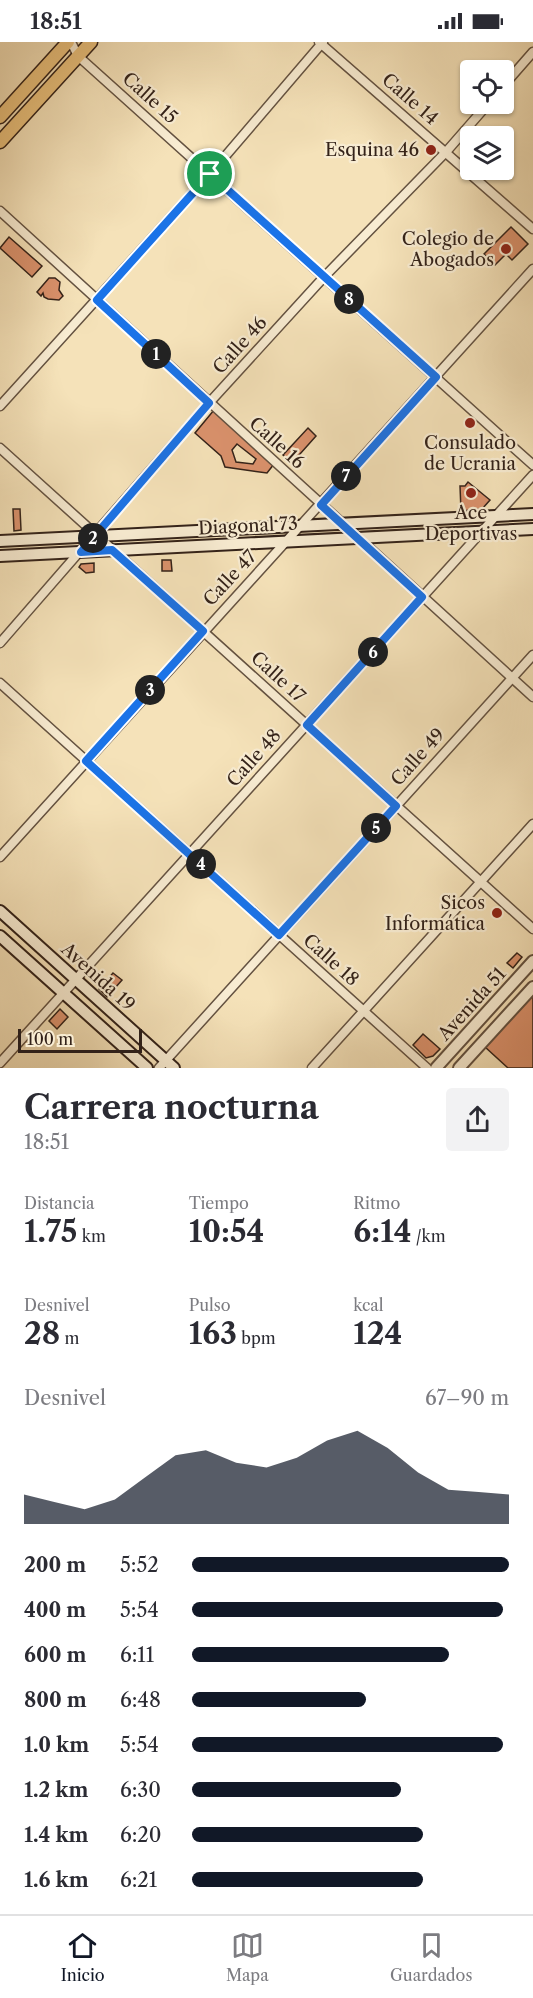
<!DOCTYPE html>
<html lang="es">
<head>
<meta charset="utf-8">
<style>
	body { margin:0; font-family:"Libre Caslon Text",serif; background:#f2f2f3; color:#2b2b33; height:100vh; display:flex; flex-direction:column; font-size:22px; white-space:nowrap }
	* { box-sizing:border-box; margin:0 }
	p { font-size:20px; color:#7c7c81 }
	.icon { flex:none; width:33px; height:33px; fill:none; stroke:currentColor; stroke-width:2; stroke-linecap:round; stroke-linejoin:round }
	.map { position:relative; height:1026px; overflow:hidden }
	.sheet { display:flex; flex-direction:column; background:#fff; flex:1 }
	.sheet>* { flex:none }
	.tools { position:absolute; left:460px; top:18px; display:grid; gap:12px }
	.tools a { display:grid; place-items:center; width:54px; height:54px; border-radius:6px; background:#fff; box-shadow:0 2px 4px #0004; font-size:30px }
	.scale { position:absolute; left:18px; bottom:15px; width:124px; box-sizing:border-box; padding-left:6px; border:3px solid #332219; border-top:0; font-size:16px; line-height:21px; white-space:nowrap; color:#332219; -webkit-text-stroke:4px #f8ecd2; paint-order:stroke }
	.pin { position:absolute; display:grid; place-items:center; width:51px; height:51px; color:#fff; margin:-26px; border:3px solid #fff; border-radius:50%; box-shadow:0 2px 6px #0007 }
	.km { position:absolute; width:30px; height:30px; margin:-15px; border-radius:50%; background:#222; color:#fff; font-size:16px; line-height:30px; text-align:center }
	.round { display:grid; place-items:center; flex:none; width:63px; height:63px; border-radius:6px; background:#f2f2f3 }
	.head { display:flex; align-items:center; justify-content:space-between; height:102px; padding:0 24px }
	h1 { font-size:33px; font-weight:800; line-height:45px }
	.figures { display:grid; grid-template-columns:repeat(3,1fr); gap:9px; height:102px; padding:6px 24px }
	.figures div { display:grid; align-content:center }
	.figures b { font-size:30px; font-weight:800 }
	.figures small { font-size:16px; font-weight:400 }
	.figures p { font-size:16px }
	.chart { height:168px; padding:12px 24px }
	.chart p { display:flex; justify-content:space-between }
	.chart svg { width:100%; height:108px; margin-top:6px; fill:#111827; opacity:.7 }
	ul { padding:0 24px; list-style:none; font-size:20px }
	li { display:grid; grid-template-columns:96px 72px 1fr; align-items:center; height:45px }
	li i { height:15px; border-radius:8px; background:#111827 }
	.status { display:flex; justify-content:space-between; align-items:center; height:42px; padding:0 30px; background:#fff; direction:ltr }
	.status svg { height:16px; fill:currentColor }
	.dock { display:flex; justify-content:space-around; align-items:center; height:84px; border-top:2px solid #e1e1e2; background:#fff; font-size:16px; color:#7c7c81 }
	.dock a { display:grid; justify-items:center; gap:3px }
	.dock .active { color:#111827 }
	.map>svg:first-child { display:block }
	.building { fill:#db926d; stroke:#332219; stroke-width:1.5; fill-rule:evenodd }
	.lines { fill:none; stroke-linecap:round; stroke-linejoin:round }
	.minor-casing { stroke:#645241; stroke-width:11 }
	.tertiary-casing { stroke:#645241; stroke-width:14 }
	.secondary-casing { stroke:#332219; stroke-width:14 }
	.primary-casing { stroke:#332219; stroke-width:15 }
	.minor { stroke:#f8ecd2; stroke-width:8 }
	.tertiary { stroke:#f8ecd2; stroke-width:10 }
	.secondary { stroke:#f8ecd2; stroke-width:10 }
	.primary { stroke:#eac17c; stroke-width:12 }
	.route-casing { stroke:#fff; stroke-width:12 }
	.route { stroke:#1a73e8; stroke-width:8 }
	.poi-dot { fill:#8f2418; stroke:#f8ecd2; stroke-width:2 }
	.labels { text-anchor:middle; dominant-baseline:central; stroke-width:4.5; stroke-linejoin:round; paint-order:stroke }
	.street-label { font-size:18px; fill:#332219; stroke:#f8ecd2 }
	.poi-label { font-size:18px; fill:#332219; stroke:#f8ecd2; text-anchor:end }
</style>
</head>
<body>
<div class="status"><b>18:51</b><svg viewBox="0 0 49 12"><path d="M0 12V9h3v3zM5 12V6h3v6zM10 12V3h3v9zM15 12V0h3v12zM26 1h20v11H26zM47 4h2v5h-2z"/></svg></div>
<div class="map">
<svg width="533" height="1026" viewBox="0 0 533 1026">
	<rect width="100%" height="100%" fill="#f5e2b9"/>
	<filter id="stains"><feTurbulence type="fractalNoise" baseFrequency=".00333" numOctaves="4"/><feColorMatrix values="0 0 0 0 .2 0 0 0 0 .09 0 0 0 0 .02 0 0 0 .5 -.17"/></filter>
	<radialGradient id="worn" r=".72"><stop offset=".6" stop-color="#630" stop-opacity="0"/><stop offset="1" stop-color="#630" stop-opacity=".3"/></radialGradient>
	<g class="building">
		<path d="M511,185l17,17 -16,16 -6,-6 -11,11 -11,-11z"/>
		<path d="M9,195l33,29 -10,11 -32,-29z"/>
		<path d="M49,236h6l5,4 -1,8 4,6 -4,4 -11,-1 -4,-2 -1,-4 -2,3 -4,-4z"/>
		<path d="M214,368l60,54 -7,9 -42,-6 -4,-11 -26,-23zM237,402l19,15 -3,5 -17,-2 -4,-12z"/>
		<path d="M308,386l8,8 -24,27 -9,-8z"/>
		<path d="M468,440l22,18 -8,9 -21,2 -1,-25h5z"/>
		<path d="M13,467h7l1,21 -7,1z"/>
		<path d="M162,518h9l1,11h-10z"/>
		<path d="M94,521v9l-8,1 -7,-6 2,-3z"/>
		<path d="M517,911l5,4 -9,11 -6,-5z"/>
		<path d="M113,931l9,7 -15,17 -8,-8z"/>
		<path d="M533,951v75h-25l-23,-21z"/>
		<path d="M60,967l8,8 -11,12 -8,-8z"/>
		<path d="M423,992l17,15 -7,7 -7,2 -13,-13z"/>
	</g>
	<g class="lines">
		<g class="minor-casing">
			<g id="minor">
				<path d="M71,0l7,14 455,409"/>
				<path d="M319,0l214,187"/>
				<path d="M504,43l29,-33"/>
				<path d="M0,169l533,486"/>
				<path d="M0,364l210,-232 113,-132"/>
				<path d="M0,406l533,481"/>
				<path d="M0,601l209,-240 115,-126 122,-125 42,-48"/>
				<path d="M0,641l427,385"/>
				<path d="M0,815l533,-588"/>
				<path d="M0,1021l533,-588"/>
				<path d="M159,1026l374,-413"/>
				<path d="M312,1026l221,-244"/>
			</g>
		</g>
		<g class="tertiary-casing">
			<g id="tertiary">
				<path d="M436,1026l97,-107"/>
				<path d="M459,1026l74,-81"/>
			</g>
		</g>
		<g class="secondary-casing">
			<g id="secondary">
				<path d="M0,499l533,-27"/>
				<path d="M0,514l533,-27"/>
				<path d="M0,869l174,157"/>
				<path d="M0,894l147,132"/>
			</g>
		</g>
		<g class="primary-casing">
			<g id="primary">
				<path d="M0,75l68,-75"/>
				<path d="M0,100l91,-100"/>
			</g>
		</g>
		<use href="#minor" class="minor"/>
		<use href="#tertiary" class="tertiary"/>
		<use href="#secondary" class="secondary"/>
		<use href="#primary" class="primary"/>
	</g>
	<g class="lines">
		<g class="route-casing">
			<path id="route" d="M210,132l226,203 -115,128 101,92 -115,128 89,81 -117,129 -193,-174 117,-130 -91,-81 -31,2 128,-149 -112,-103z"/>
		</g>
		<use href="#route" class="route"/>
	</g>
	<g class="poi-dot">
		<circle cx="431" cy="108" r="6"/>
		<circle cx="506" cy="207" r="6"/>
		<circle cx="470" cy="381" r="6"/>
		<circle cx="471" cy="451" r="6"/>
		<circle cx="497" cy="871" r="6"/>
	</g>
	<g class="labels">
		<g class="street-label">
			<text transform="translate(150 56) rotate(42)">Calle 15</text>
			<text transform="translate(410 57) rotate(41)">Calle 14</text>
			<text transform="translate(240 303) rotate(-48)">Calle 46</text>
			<text transform="translate(277 401) rotate(42)">Calle 16</text>
			<text transform="translate(248 484) rotate(-3)">Diagonal 73</text>
			<text transform="translate(230 536) rotate(-47)">Calle 47</text>
			<text transform="translate(278 635) rotate(42)">Calle 17</text>
			<text transform="translate(418 715) rotate(-48)">Calle 49</text>
			<text transform="translate(254 716) rotate(-48)">Calle 48</text>
			<text transform="translate(331 918) rotate(42)">Calle 18</text>
			<text transform="translate(98 935) rotate(42)">Avenida 19</text>
			<text transform="translate(472 962) rotate(-48)">Avenida 51</text>
		</g>
		<g class="poi-label">
			<text x="419" y="108">Esquina 46</text>
			<text x="494" y="197">Colegio de<tspan x="494" dy="21">Abogados</tspan></text>
			<text x="470" y="401" text-anchor="middle">Consulado<tspan x="470" dy="21">de Ucrania</tspan></text>
			<text x="471" y="471" text-anchor="middle">Ace<tspan x="471" dy="21">Deportivas</tspan></text>
			<text x="485" y="861">Sicos<tspan x="485" dy="21">Informática</tspan></text>
		</g>
	</g>
	<rect width="100%" height="100%" filter="url(#stains)"/>
	<rect width="100%" height="100%" fill="url(#worn)"/>
</svg>
<div class="tools">
<a><svg class="icon" aria-label="locate" viewBox="0 0 24 24"><circle cx="12" cy="12" r="6"/><path d="M12 2v4M12 18v4M2 12h4M18 12h4"/></svg></a>
<a><svg class="icon" aria-label="layers" viewBox="0 0 24 24"><path d="M12 4l9 5-9 5-9-5zM3 14l9 5 9-5"/></svg></a>
</div>
<div class="scale">100 m</div>
<div class="pin" style="left:210px;top:132px;background:#1e9e55"><svg class="icon" aria-label="arrive" viewBox="0 0 24 24"><path d="M6 21V4h12l-3 4 3 4H6"/></svg></div>
<b class="km" style="left:156px;top:312px">1</b>
<b class="km" style="left:93px;top:496px">2</b>
<b class="km" style="left:150px;top:648px">3</b>
<b class="km" style="left:201px;top:822px">4</b>
<b class="km" style="left:376px;top:786px">5</b>
<b class="km" style="left:373px;top:610px">6</b>
<b class="km" style="left:346px;top:434px">7</b>
<b class="km" style="left:349px;top:257px">8</b>
</div>
<section class="sheet">
<div class="head"><div><h1>Carrera nocturna</h1><p>18:51</p></div><a class="round"><svg class="icon" aria-label="share" viewBox="0 0 24 24"><path d="M12 15V3M7 8l5-5 5 5M5 13v7h14v-7"/></svg></a></div>
<div class="figures">
<div><p>Distancia</p><b>1.75<small> km</small></b></div>
<div><p>Tiempo</p><b>10:54</b></div>
<div><p>Ritmo</p><b>6:14<small> /km</small></b></div>
</div>
<div class="figures">
<div><p>Desnivel</p><b>28<small> m</small></b></div>
<div><p>Pulso</p><b>163<small> bpm</small></b></div>
<div><p>kcal</p><b>124</b></div>
</div>
<div class="chart"><p><span>Desnivel</span>67–90 m</p>
<svg viewBox="0 0 160 44" preserveAspectRatio="none"><path d="M0 44V32L10 35L20 38L30 34L40 25L50 16L60 14L70 19L80 21L90 17L100 10L110 6L120 13L130 23L140 30L150 31L160 32V44z"/></svg>
</div>
<ul>
<li><b>200 m</b>5:52<i style="width:100%"></i></li>
<li><b>400 m</b>5:54<i style="width:98%"></i></li>
<li><b>600 m</b>6:11<i style="width:81%"></i></li>
<li><b>800 m</b>6:48<i style="width:55%"></i></li>
<li><b>1.0 km</b>5:54<i style="width:98%"></i></li>
<li><b>1.2 km</b>6:30<i style="width:66%"></i></li>
<li><b>1.4 km</b>6:20<i style="width:73%"></i></li>
<li><b>1.6 km</b>6:21<i style="width:73%"></i></li>
</ul>
</section>
<nav class="dock">
<a class="active"><svg class="icon" aria-label="home" viewBox="0 0 24 24"><path d="M3 11l9-7 9 7M6 9v11h12V9"/></svg>Inicio</a>
<a><svg class="icon" aria-label="map" viewBox="0 0 24 24"><path d="M3 6l6-2 6 2 6-2v14l-6 2-6-2-6 2zM9 4v14M15 6v14"/></svg>Mapa</a>
<a><svg class="icon" aria-label="saved" viewBox="0 0 24 24"><path d="M7 4h10v16l-5-4-5 4z"/></svg>Guardados</a>
</nav>
</body>
</html>
